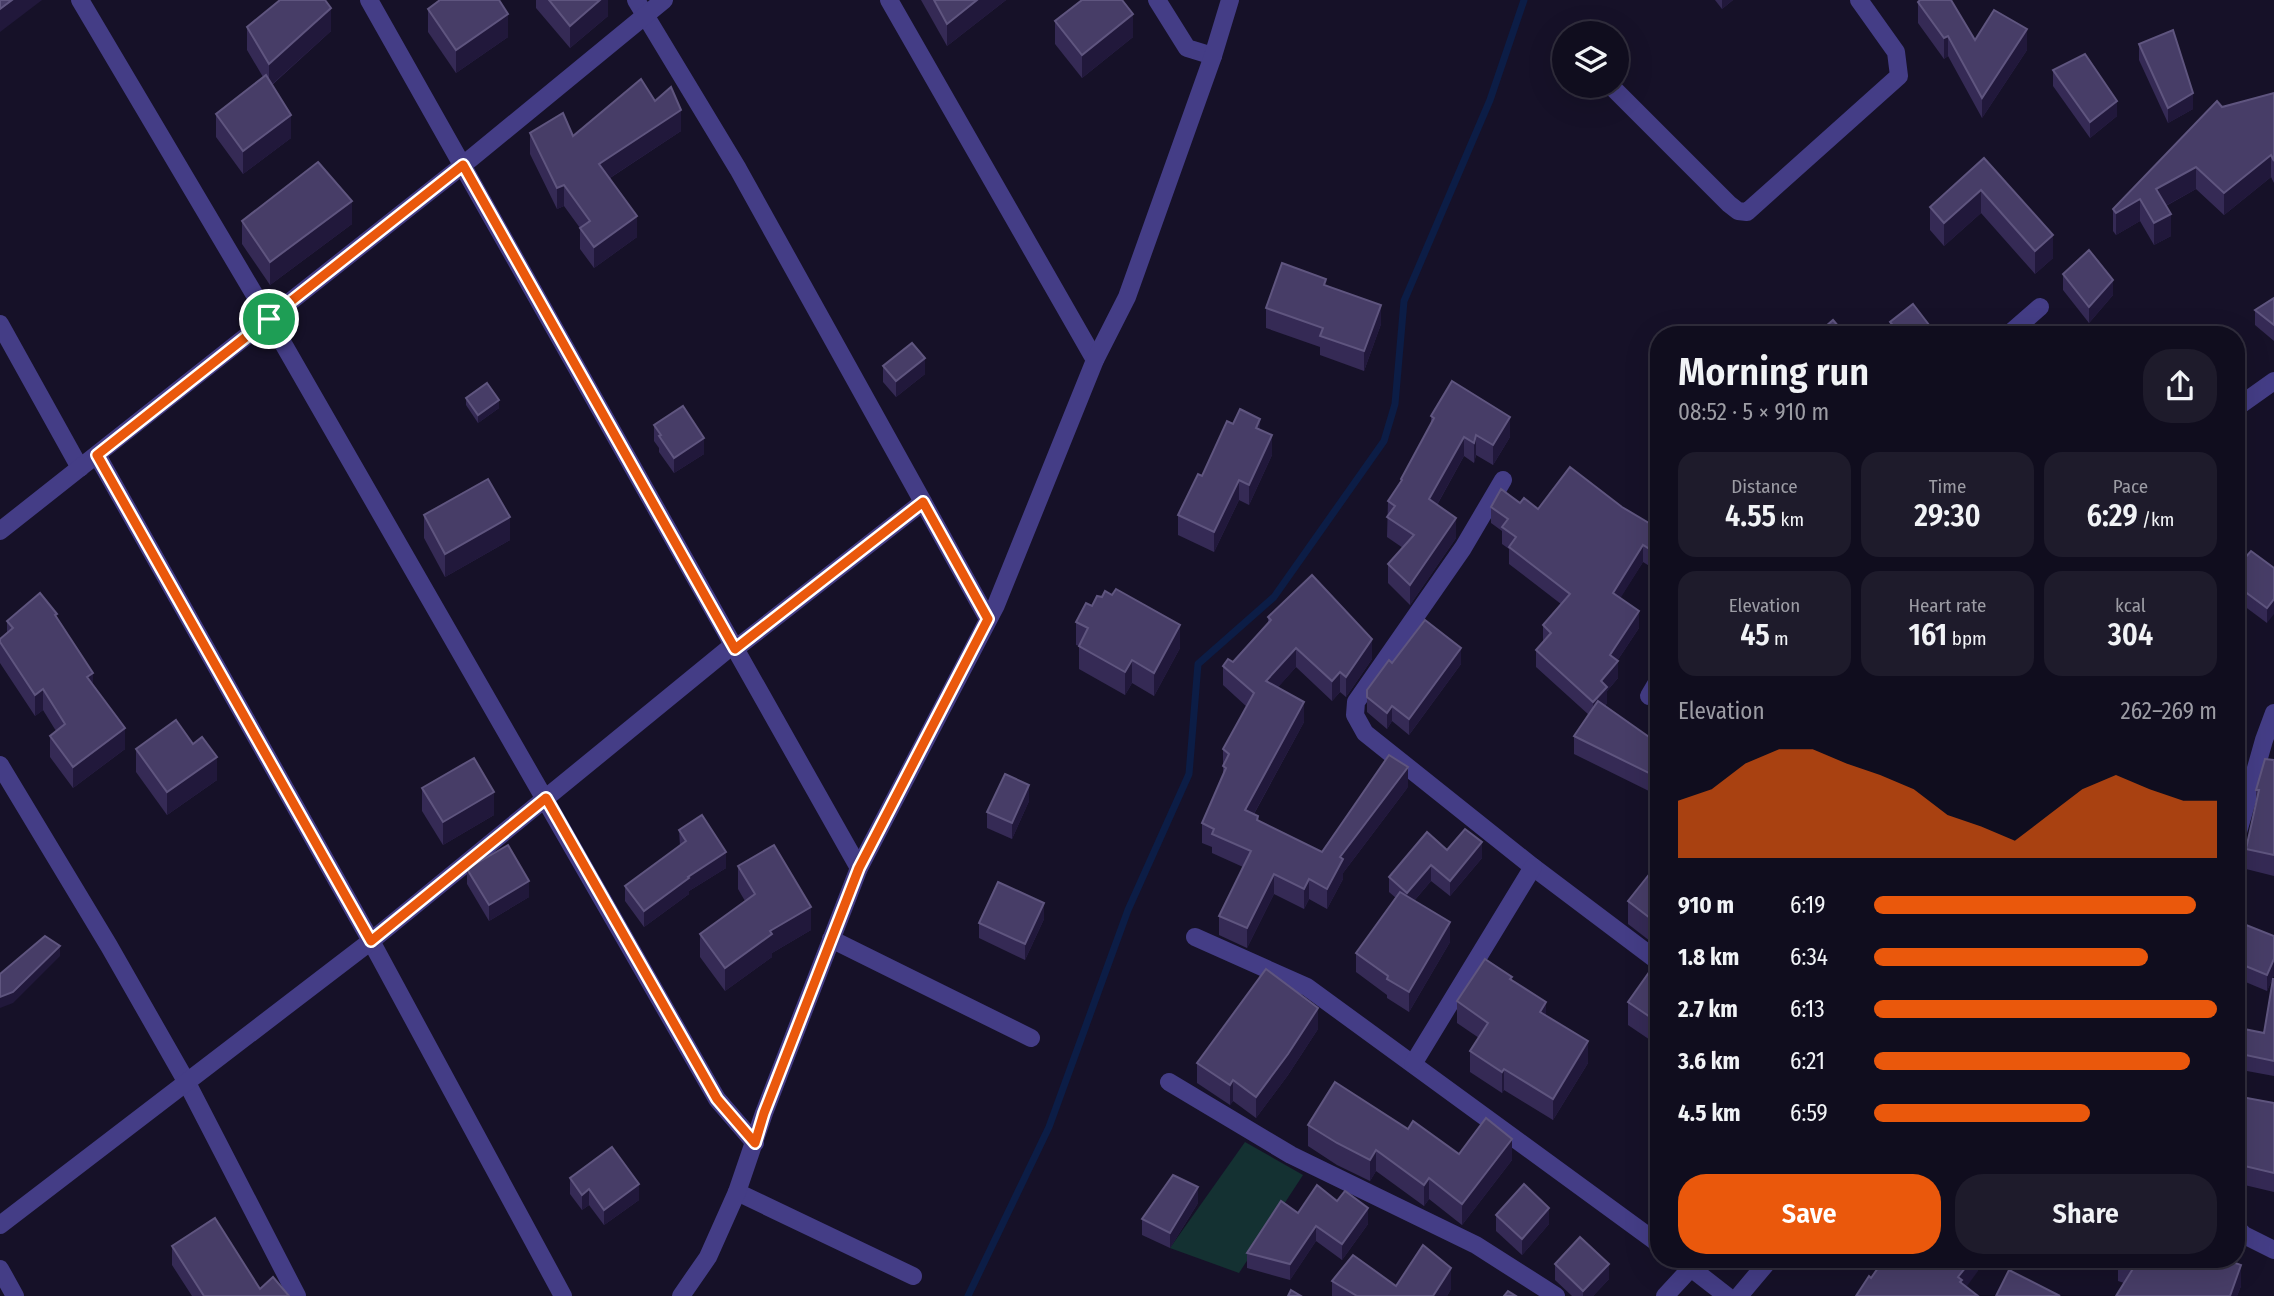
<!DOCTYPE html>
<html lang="en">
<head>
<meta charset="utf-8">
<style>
	body { margin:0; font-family:"Fira Sans Condensed",sans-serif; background:#1e1b2b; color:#f1f3f6; height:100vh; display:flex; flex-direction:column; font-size:26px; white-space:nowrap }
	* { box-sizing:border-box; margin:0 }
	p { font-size:23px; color:#9c9ca4 }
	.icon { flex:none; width:38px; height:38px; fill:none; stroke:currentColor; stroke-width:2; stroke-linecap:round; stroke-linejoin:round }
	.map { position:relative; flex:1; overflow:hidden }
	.details { position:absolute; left:1650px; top:326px; width:595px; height:942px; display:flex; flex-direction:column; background:#100d1e; border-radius:28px; box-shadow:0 7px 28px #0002,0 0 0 2px #302d3c }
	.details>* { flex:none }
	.tools { position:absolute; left:1552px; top:21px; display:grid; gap:14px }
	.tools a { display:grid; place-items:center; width:77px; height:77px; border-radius:50%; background:#100d1e; box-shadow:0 7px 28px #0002,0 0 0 2px #302d3c; font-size:35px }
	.pin { position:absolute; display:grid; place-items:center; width:60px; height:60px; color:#fff; margin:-30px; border:4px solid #fff; border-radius:50%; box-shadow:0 2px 7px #0007 }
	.round { display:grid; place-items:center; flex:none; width:74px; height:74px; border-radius:28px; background:#1e1b2b }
	.head { display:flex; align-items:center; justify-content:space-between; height:119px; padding:0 28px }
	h1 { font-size:38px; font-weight:600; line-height:52px }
	.figures { display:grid; grid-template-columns:repeat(3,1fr); gap:10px; height:119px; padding:7px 28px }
	.figures div { display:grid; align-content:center; border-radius:18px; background:#1e1b2b; text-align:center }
	.figures b { font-size:30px; font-weight:600 }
	.figures small { font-size:19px; font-weight:400 }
	.figures p { font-size:19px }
	.chart { height:196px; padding:14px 28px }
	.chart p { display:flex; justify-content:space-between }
	.chart svg { width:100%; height:126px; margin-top:7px; fill:#ea580c; opacity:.7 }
	.primary-button { display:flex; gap:14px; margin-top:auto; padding:14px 28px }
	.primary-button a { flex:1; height:80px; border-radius:28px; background:#ea580c; color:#fff; font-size:28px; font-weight:600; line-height:80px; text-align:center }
	.primary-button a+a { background:#1e1b2b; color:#f1f3f6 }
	ul { padding:0 28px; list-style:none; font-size:23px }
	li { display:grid; grid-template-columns:112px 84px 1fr; align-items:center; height:52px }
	li i { height:18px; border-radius:9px; background:#ea580c }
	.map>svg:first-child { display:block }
	.green { fill:#143132 }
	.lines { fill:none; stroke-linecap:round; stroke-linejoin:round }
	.stream { stroke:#0c1d46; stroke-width:7 }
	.minor { stroke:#443d86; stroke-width:18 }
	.wall { fill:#352a55 }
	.shaded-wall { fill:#21183b }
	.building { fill:#473d67; stroke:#5f557f; stroke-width:2 }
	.route-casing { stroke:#fff; stroke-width:14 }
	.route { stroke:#ea580c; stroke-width:9 }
</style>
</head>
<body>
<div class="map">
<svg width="2274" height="1296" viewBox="0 0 2274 1296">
	<rect width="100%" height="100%" fill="#161128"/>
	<path class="green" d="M1245,1142l58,33 -64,98 -69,-25z"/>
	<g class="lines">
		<path class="stream" d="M968,1296l81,-169 79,-217 61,-136 9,-110 76,-67 110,-156 11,-37 9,-103 86,-201 34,-100"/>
		<g class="minor">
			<path d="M80,0l189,319 448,780 38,44"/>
			<path d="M369,0l490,868"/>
			<path d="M636,0l102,169 250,450"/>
			<path d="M889,0l206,360"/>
			<path d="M1157,0l30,48 26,8"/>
			<path d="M1611,86l118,118 9,7 9,1 152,-136 -3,-24 -37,-52"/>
			<path d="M0,324l80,144"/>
			<path d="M2009,334l31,-27"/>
			<path d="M2236,408l38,-27"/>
			<path d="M97,455l274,486 192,355"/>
			<path d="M1503,480l-40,68 -107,154 -1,13 10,18 168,134 126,95"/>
			<path d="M0,531l463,-366 201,-165"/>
			<path d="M735,649l188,-147"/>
			<path d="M1649,696l10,-17"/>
			<path d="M0,765l109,181 77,135 111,215"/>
			<path d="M2236,839l28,-99 10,-27"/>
			<path d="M1195,937l112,50 352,257"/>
			<path d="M831,939l200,99"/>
			<path d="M1413,1064l120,-197"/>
			<path d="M1169,1082l122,73 185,90 80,51"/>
			<path d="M737,1192l176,84"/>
			<path d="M0,1225l371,-284 362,-296"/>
			<path d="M2236,1227l8,8 30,15"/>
			<path d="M1678,1258l49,38"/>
			<path d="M0,1269l15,27"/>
			<path d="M681,1296l27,-39 29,-65 27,-79 95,-245 137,-263 99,-245 32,-63 86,-241 17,-56"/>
			<path d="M1665,1296l26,-28"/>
			<path d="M1739,1296l32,-38"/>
		</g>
	</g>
	<g class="wall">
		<path d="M536,0h72v16l-38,32 -34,-40z"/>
		<path d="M921,0h85l-59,46z"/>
		<path d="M1715,0h18l-11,9z"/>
		<path d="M1918,2l57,38 52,10 -45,68 -34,-62 -4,3 -26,-36z"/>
		<path d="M428,9l80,28 -52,36 -28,-41z"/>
		<path d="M1055,21l78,16 -51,41 -27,-34z"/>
		<path d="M247,27l84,4 -59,54 19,53 -48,36 -27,-37v-23l47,-37 -16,-27z"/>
		<path d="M2139,44l54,65 -25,14 -29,-63z"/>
		<path d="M2053,70l64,46 -27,22 -37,-52z"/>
		<path d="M2274,93v90l-3,-6 -47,38 -28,-26 -30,17 5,30 -17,9 -14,-24 -24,14 -3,-4v-22l109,-102z"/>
		<path d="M655,101l26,30 -71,47 27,59 -43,31 -14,-19v-21l-16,-22 -7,3 -27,-55v-21l43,3z"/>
		<path d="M1984,158l69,100 -18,16 -54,-61 -37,33 -14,-16v-23z"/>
		<path d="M242,221l110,3 -82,61 -28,-41z"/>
		<path d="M2063,274l50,21 -24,28 -26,-33z"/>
		<path d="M1326,285l55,39 -17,47 -44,-16v-8l-54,-19v-20z"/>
		<path d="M2274,298v43l-19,-16v-15z"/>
		<path d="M1890,322l46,12h-46z"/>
		<path d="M883,366l42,8 -29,23 -13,-15z"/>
		<path d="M466,398l33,10 -21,15 -12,-18z"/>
		<path d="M1431,416l79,21 -17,28 -17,-10 -2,8 -10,-7 -27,49 19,33 -46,67 -22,-22v-19l15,-16 -16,-11 1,-36 13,-19v-3l30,-55z"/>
		<path d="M1233,424l27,6 12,25 -23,50 -10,-5 -25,52 -36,-17v-20z"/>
		<path d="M654,425l50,29 -30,19 -15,-21v-4l-5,-7z"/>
		<path d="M1520,503l18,6 84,-2 37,22v43l-16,-10 -23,36 19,30 -22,33 1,17 -11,13v12l-2,3 54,38v52l-85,-42v-18l15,-21 -53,-48v-17l7,-8v-17l18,-21 -52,-40v-15l-7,-5v-13l-11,-8v-16z"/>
		<path d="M424,515l86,25 -65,37 -21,-39z"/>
		<path d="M2236,568h38l-7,55 -31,-23z"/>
		<path d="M1092,606l88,42 -26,48 -22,-13 -7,12 -46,-26v-23l-3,-1v-23z"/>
		<path d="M57,617l68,132 -52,39 -23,-31v-21l6,-5 -13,-21 -8,6 -35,-53v-24l7,-5v-13z"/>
		<path d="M1268,617l104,42 -26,38 -6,-5 -8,9 -36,-34 -18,20 26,35 -50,92 4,6 64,32 86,-65 -65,86v6l-16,30 -18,-10 -5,10 -30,-15 -27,54 -28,-13v-19l24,-49 -31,-14v-6l-10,-4v-20l21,-48v-26l24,-42 -24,-22v-19l10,-4 35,-38z"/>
		<path d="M1392,663l69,1 -52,71 -17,-14 -5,8 -20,-17v-22z"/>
		<path d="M193,744l24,36 -50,35 -31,-43v-23z"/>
		<path d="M2274,760v116l-28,-7v-20l10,-46v-13z"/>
		<path d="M422,788l72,27 -51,30 -21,-34z"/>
		<path d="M1029,801l-17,38 -25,-11v-16z"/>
		<path d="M679,830l47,38 -37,23v3l-45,33 -19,-26v-15l55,-40z"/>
		<path d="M1447,850l35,8 -32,38 -19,-15 -17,20 36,41 -41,70 -22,-14v-3l-31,-23v-19l40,-55 -7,-6v-15z"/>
		<path d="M1659,862v86l-31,-24v-23z"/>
		<path d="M738,866l73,64 -39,23v4l-47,34 -25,-34v-23l45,-33 -7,-12z"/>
		<path d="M467,869l62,28 -40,24 -22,-37z"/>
		<path d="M1044,919l-19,41 -46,-22v-15z"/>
		<path d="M2236,921l38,15v39l-7,16 -31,-13z"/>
		<path d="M1659,963v83l-31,-21v-23z"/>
		<path d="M2274,979v97l-38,-7v-26l28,-10z"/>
		<path d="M1512,980l34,35 42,48 -35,57 -49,-30 -2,3 -32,-21v-21l9,-13 -22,-15v-22z"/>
		<path d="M1318,1029l-30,46 -32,43 -23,-17 -3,4 -33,-22v-20z"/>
		<path d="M2236,1096l38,7v89l-38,-9z"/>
		<path d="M1308,1125l100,4 51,25 53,6 -50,65 -33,-26 -5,7 -48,-35 -6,10 -33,-16 -29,-19z"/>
		<path d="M570,1178l69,22 -35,25 -15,-20 -7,5 -12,-16z"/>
		<path d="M1198,1203l-28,45 -28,-13v-16z"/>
		<path d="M1298,1213l70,11 -26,36 -26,-19 -26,39 -43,-12v-15z"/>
		<path d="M1496,1215l53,9 -27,31 -26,-24z"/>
		<path d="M172,1246l88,43 29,7h-97l-20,-31z"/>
		<path d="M2118,1261l123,25 -4,10h-121l8,-13 -6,-2z"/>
		<path d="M1555,1264l54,15 -16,17h-21l-17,-16z"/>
		<path d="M1332,1281l64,5 55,3 -4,7h-115z"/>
	</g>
	<g class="shaded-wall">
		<path d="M12,0h30l-42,32v-23z"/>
		<path d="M600,0h8v16l-38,32v-22z"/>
		<path d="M977,0h29l-59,46v-22z"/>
		<path d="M1722,0h11l-11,9z"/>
		<path d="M331,8v23l-62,56v-23z"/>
		<path d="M508,14v23l-52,36v-23z"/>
		<path d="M1133,14v23l-51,41v-23z"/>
		<path d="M2027,29v21l-45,68v-20z"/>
		<path d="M1948,36v20l-4,3v-21z"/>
		<path d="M2193,93v16l-25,14v-15z"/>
		<path d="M2117,101v15l-27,22v-16z"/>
		<path d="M681,110v21l-82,54v-21z"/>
		<path d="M291,115v23l-48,36v-23z"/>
		<path d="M2271,155v22l-47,38v-22z"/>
		<path d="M2196,167v22l-40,22v-22z"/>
		<path d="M564,185v21l-7,3v-21z"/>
		<path d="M1981,190v23l-37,33v-23z"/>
		<path d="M2140,199v22l-24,14v-22z"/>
		<path d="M352,201v23l-82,61v-23z"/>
		<path d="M2171,214v22l-17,9v-22z"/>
		<path d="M637,216v21l-43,31v-21z"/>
		<path d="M2053,235v23l-18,16v-23z"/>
		<path d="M2113,280v15l-24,28v-16z"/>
		<path d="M1381,305v19l-17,47v-20z"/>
		<path d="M925,358v16l-29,23v-16z"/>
		<path d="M499,400v8l-21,15v-8z"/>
		<path d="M1510,417v20l-17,28v-20z"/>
		<path d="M1260,419v20l-4,-11z"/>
		<path d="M1272,435v20l-23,50v-20z"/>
		<path d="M1476,435v20l-2,8v-20z"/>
		<path d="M1464,437v19l-35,63v-20z"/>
		<path d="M704,438v16l-30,19v-15z"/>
		<path d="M1239,480v20l-25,52v-20z"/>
		<path d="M510,517v23l-65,37v-23z"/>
		<path d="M1456,518v20l-46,67v-20z"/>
		<path d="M1643,545v17l-30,48v-17z"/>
		<path d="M2274,599v15l-7,9v-15z"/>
		<path d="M1639,611v17l-26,39 5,-6v17l-11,13v12l-14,16v-17l17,-47z"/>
		<path d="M1180,625v23l-26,48v-23z"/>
		<path d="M1372,639v20l-26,38v-20z"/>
		<path d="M1296,648v19l-30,34v-20z"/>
		<path d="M1461,648v16l-52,71v-16z"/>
		<path d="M1132,660v23l-7,12v-23z"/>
		<path d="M1340,672v20l-8,9v-20z"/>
		<path d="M93,673v21l-6,-17z"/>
		<path d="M43,689v21l-8,6v-21z"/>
		<path d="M1304,702v20l-59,108v-20z"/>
		<path d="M1392,706v15l-5,8v-16z"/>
		<path d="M125,728v21l-52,39v-21z"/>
		<path d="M2241,754l1,22 -6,19v-15z"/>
		<path d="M217,757v23l-50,35v-23z"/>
		<path d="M1408,767v20l-65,86v6l-16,30v-20l13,-32z"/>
		<path d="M1029,785v16l-17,38v-16z"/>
		<path d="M494,792v23l-51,30v-23z"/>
		<path d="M1482,842v16l-32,38v-15z"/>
		<path d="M726,852v16l-37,23v3l-45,33v-16l44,-34z"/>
		<path d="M1431,865v16l-24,28v-16z"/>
		<path d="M1274,874v20l-27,54v-20z"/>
		<path d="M1309,879v20l-5,10v-20z"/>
		<path d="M529,881v16l-40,24v-16z"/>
		<path d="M1044,903v16l-19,41v-16z"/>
		<path d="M811,907v23l-39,23v4l-47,34v-23l45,-37z"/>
		<path d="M1450,922v20l-41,70v-20z"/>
		<path d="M60,946v10l-47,47 -13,5v-11z"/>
		<path d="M2274,959v16l-7,16v-16z"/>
		<path d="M1546,1002v22l-6,-12z"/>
		<path d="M1318,1008v21l-30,46 -32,43v-21z"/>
		<path d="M1588,1041v22l-35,57v-21z"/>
		<path d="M1504,1069v21l-2,3v-21z"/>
		<path d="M1233,1080v21l-3,4v-20z"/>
		<path d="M1512,1139v21l-50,65v-21z"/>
		<path d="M1376,1150v21l-6,10v-21z"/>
		<path d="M1429,1178v21l-5,7v-21z"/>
		<path d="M639,1184v16l-35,25v-15z"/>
		<path d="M1198,1187v16l-28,45v-15z"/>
		<path d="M589,1189v16l-7,5v-15z"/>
		<path d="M1368,1208v16l-26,36v-16z"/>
		<path d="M1549,1208v16l-27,31v-16z"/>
		<path d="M1316,1226v15l-26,39v-16z"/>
		<path d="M1973,1258h5v13l-16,22 -4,-16z"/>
		<path d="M1609,1264v15l-16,17h-10v-5z"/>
		<path d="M2241,1265v21l-4,10h-7z"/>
		<path d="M1451,1268v21l-4,7h-14z"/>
	</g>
	<g class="building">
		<path d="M0,0h12l-12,9z"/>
		<path d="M280,0h45l6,8 -62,56 -22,-37z"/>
		<path d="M440,0h59l9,14 -52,36 -28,-41z"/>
		<path d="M549,0h51l-30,26z"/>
		<path d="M934,0h43l-30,24z"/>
		<path d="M1082,0h40l11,14 -51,41 -27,-34z"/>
		<path d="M1920,0h31l24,40 19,-30 33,19 -45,69 -34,-62 -4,2 -26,-36z"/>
		<path d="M2173,30l20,63 -25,15 -29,-64z"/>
		<path d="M2085,54l32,47 -27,21 -37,-52z"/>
		<path d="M266,75l25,40 -48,36 -27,-37z"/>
		<path d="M641,79l14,22 16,-14 10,23 -82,54 38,52 -43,31 -14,-19 10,-7 -26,-36 -7,3 -27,-55 33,-20 10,23z"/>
		<path d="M2274,93v68l-3,-6 -47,38 -28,-26 -40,22 15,25 -17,9 -14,-24 -24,14 -3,-4 104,-108 5,6z"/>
		<path d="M1984,158l69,77 -18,16 -54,-61 -37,33 -14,-16z"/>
		<path d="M318,162l34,39 -82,61 -28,-41z"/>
		<path d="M2089,250l24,30 -24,27 -26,-33z"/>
		<path d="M1282,263l44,16 -2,6 57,20 -17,46 -44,-15 3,-8 -57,-20z"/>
		<path d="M2274,298v27l-19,-15z"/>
		<path d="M1913,304l23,30h-36l-10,-12z"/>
		<path d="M1833,320l12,14h-28z"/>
		<path d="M912,343l13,15 -29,23 -13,-15z"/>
		<path d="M1452,381l58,36 -17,28 -17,-10 -2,8 -10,-6 -35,62 27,19 -46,67 -22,-21 26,-29 -27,-18 8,-11 -7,-5 14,-21 -1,-1 33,-61 -3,-2z"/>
		<path d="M487,383l12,17 -21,15 -12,-17z"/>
		<path d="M683,406l21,32 -30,20 -15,-22 2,-1 -7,-10z"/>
		<path d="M1240,409l20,10 -4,9 16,7 -23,50 -10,-5 -25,52 -36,-17 20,-41 4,2 25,-55 6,3z"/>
		<path d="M1570,467l52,40 37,22v26l-16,-10 -30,48 26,18 -29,44 8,6 -17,20 6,6 -14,15 -57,-52 15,-17 -8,-8 27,-31 -61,-47 7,-10 -14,-10 6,-8 -17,-12 10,-18 19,14 4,-5 14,11z"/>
		<path d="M488,479l22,38 -65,37 -21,-39z"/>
		<path d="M2251,551l23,17v31l-7,9 -31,-23v-17z"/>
		<path d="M1312,575l60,64 -26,38 -6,-5 -8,9 -36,-33 -30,33 38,21 -59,108 13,6 -1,4 65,32 67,-97 19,12 -68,90 3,2 -16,30 -18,-10 -5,10 -30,-15 -27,54 -28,-12 32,-65 -39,-17 2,-5 -12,-6 24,-55 -3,-2 6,-12 -6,-5 31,-56 -31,-27 5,-7 5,3 38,-42 -3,-3z"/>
		<path d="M1116,589l64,36 -26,48 -22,-13 -7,12 -46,-26 9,-18 -12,-6 10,-19 6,3 5,-10 5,1 3,-6 7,4z"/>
		<path d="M40,593l17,21 -2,1 38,58 -6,4 38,51 -52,39 -23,-31 15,-12 -22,-35 -8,6 -35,-53v-3l13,-11 -6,-7z"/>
		<path d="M1425,620l36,28 -52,71 -17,-13 -5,7 -20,-16v-7l22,-30 3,3z"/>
		<path d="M1598,701l61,43v34l-85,-42z"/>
		<path d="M176,720l17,24 9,-7 15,20 -50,35 -31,-43z"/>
		<path d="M2236,753l5,1 -1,7h2l-6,19z"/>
		<path d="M474,758l20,34 -51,30 -21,-34z"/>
		<path d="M2265,759l9,1v95l-28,-6 13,-59h-3z"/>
		<path d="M1005,774l24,11 -17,38 -25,-11z"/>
		<path d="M702,815l24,37 -38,25 1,1 -45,33 -19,-25 61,-45 -7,-11z"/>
		<path d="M1465,829l17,13 -32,39 -19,-16 -24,28 -18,-16 38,-45 20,18z"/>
		<path d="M508,845l21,36 -40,24 -22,-36z"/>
		<path d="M774,845l37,62 -41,24 2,3 -47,34 -25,-34 55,-40 -17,-28z"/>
		<path d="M1659,862v63l-31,-24z"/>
		<path d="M998,882l46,21 -19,41 -46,-21z"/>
		<path d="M1400,892l50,30 -41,70 -22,-13 1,-3 -32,-23z"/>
		<path d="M2236,921l38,15v23l-7,16 -31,-13z"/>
		<path d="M45,936l15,10 -47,46 -13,5v-23z"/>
		<path d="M1485,959l27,18 -2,2 36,23 -6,10 48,29 -35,58 -49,-30 -2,3 -32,-21 18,-28 -31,-22z"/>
		<path d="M1657,961l2,2v60l-31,-21z"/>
		<path d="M1266,969l52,39 -30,46 -32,43 -23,-17 -3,5 -33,-22z"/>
		<path d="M2273,979h1v82l-38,-8v-10l3,-15 25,5z"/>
		<path d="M1335,1082l73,47 5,-8 46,33 27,-36 26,21 -50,65 -33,-26 -5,7 -48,-35 -6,10 -33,-17 -29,-18z"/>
		<path d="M2236,1096l38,7v70l-38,-9z"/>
		<path d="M612,1147l27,37 -35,26 -15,-21 -7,6 -12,-17z"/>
		<path d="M1173,1175l25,12 -28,46 -28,-14z"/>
		<path d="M1524,1184l25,24 -27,31 -26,-24z"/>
		<path d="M1317,1185l20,16 8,-10 23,17 -26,36 -26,-18 -26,38 -43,-11 34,-52 17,12z"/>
		<path d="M215,1218l45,71 13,-12 16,19h-85l-32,-50z"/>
		<path d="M1580,1237l29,27 -26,27 -28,-27z"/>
		<path d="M1423,1245l28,23 -18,28h-76l-25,-15 21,-26 43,31z"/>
		<path d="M1885,1258h88l-15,19 4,3 -2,2 18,14h-122l13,-20 2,2z"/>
		<path d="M2119,1258h103l19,7 -11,31h-114l18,-29 -16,-6z"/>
		<path d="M2009,1270l51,26h-64z"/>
		<path d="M1291,1290l10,6h-13z"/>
		<path d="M1508,1291l8,5h-12z"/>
	</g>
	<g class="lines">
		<g class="route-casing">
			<path id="route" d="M463,165l272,484 188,-147 65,117 -129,249 -95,245 -9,30 -38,-44 -171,-301 -175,143 -274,-486z"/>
		</g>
		<use href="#route" class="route"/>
	</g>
</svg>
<div class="tools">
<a><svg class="icon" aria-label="layers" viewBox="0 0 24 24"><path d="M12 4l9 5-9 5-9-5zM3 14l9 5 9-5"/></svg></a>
</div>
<div class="pin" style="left:269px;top:319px;background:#1e9e55"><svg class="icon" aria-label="arrive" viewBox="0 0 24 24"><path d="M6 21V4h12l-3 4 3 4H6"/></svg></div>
<section class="details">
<div class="head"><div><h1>Morning run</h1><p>08:52 · 5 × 910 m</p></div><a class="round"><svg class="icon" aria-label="share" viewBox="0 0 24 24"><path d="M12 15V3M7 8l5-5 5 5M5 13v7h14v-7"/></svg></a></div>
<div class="figures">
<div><p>Distance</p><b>4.55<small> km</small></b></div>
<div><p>Time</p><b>29:30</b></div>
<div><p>Pace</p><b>6:29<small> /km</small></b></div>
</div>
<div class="figures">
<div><p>Elevation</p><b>45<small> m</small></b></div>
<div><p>Heart rate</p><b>161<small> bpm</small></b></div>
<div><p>kcal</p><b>304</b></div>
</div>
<div class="chart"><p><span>Elevation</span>262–269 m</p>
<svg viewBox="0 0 160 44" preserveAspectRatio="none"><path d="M0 44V24L10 20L20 11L30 6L40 6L50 11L60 15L70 20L80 29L90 33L100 38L110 29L120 20L130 15L140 20L150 24L160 24V44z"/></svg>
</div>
<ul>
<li><b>910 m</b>6:19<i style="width:94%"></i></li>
<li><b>1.8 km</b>6:34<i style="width:80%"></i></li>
<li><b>2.7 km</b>6:13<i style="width:100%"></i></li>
<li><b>3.6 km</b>6:21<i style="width:92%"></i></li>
<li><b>4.5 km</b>6:59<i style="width:63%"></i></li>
</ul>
<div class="primary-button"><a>Save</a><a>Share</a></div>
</section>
</div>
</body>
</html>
